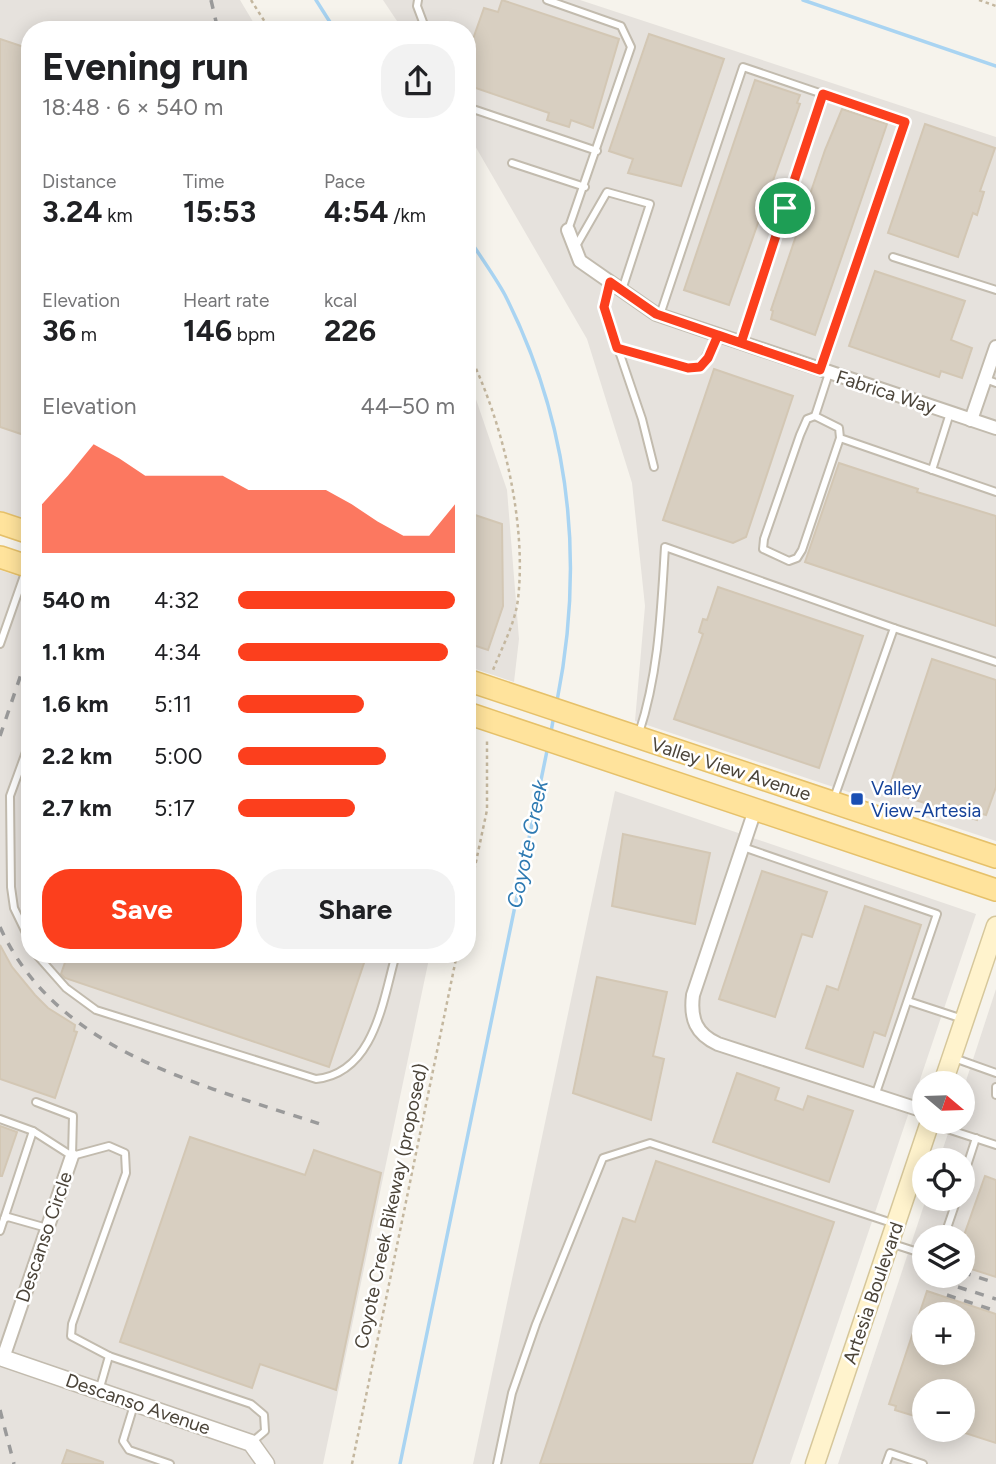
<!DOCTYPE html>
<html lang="en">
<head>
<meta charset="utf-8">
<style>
	body { margin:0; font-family:Figtree,sans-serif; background:#f2f2f2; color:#202124; height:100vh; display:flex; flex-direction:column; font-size:26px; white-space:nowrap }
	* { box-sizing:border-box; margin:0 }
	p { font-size:23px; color:#757577 }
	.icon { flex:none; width:38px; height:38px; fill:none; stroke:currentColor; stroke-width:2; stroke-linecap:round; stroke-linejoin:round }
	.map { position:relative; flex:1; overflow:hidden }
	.drawer { position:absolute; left:21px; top:21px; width:455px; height:942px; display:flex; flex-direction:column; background:#fff; border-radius:28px; box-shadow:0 4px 18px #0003 }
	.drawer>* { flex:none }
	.needle { width:46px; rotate:109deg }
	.tools { position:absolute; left:912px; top:1071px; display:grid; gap:14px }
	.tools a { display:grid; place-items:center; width:63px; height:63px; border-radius:50%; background:#fff; box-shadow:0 4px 18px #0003; font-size:35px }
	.pin { position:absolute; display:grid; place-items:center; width:60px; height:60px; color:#fff; margin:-30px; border:4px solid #fff; border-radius:50%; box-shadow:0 2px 7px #0007 }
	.round { display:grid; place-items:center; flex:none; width:74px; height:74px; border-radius:28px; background:#f2f2f2 }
	.head { display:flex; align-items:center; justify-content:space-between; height:119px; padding:0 21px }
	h1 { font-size:38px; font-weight:700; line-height:52px }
	.figures { display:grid; grid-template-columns:repeat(3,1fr); gap:10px; height:119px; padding:7px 21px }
	.figures div { display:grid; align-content:center }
	.figures b { font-size:30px; font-weight:700 }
	.figures small { font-size:19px; font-weight:400 }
	.figures p { font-size:19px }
	.chart { height:196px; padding:14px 21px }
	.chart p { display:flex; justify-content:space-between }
	.chart svg { width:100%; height:126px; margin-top:7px; fill:#fc3f1d; opacity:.7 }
	.cta { display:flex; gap:14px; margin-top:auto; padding:14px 21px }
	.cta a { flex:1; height:80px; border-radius:28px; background:#fc3f1d; color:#fff; font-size:28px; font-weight:700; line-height:80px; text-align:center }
	.cta a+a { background:#f2f2f2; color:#202124 }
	ul { padding:0 21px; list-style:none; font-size:23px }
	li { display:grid; grid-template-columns:112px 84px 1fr; align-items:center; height:52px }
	li i { height:18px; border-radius:9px; background:#fc3f1d }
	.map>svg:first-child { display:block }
	.industrial { fill:#e6e2dd; fill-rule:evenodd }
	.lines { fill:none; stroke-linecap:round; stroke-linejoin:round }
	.stream { stroke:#a9d4f2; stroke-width:3.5 }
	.building { fill:#d8cfc1; stroke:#d3c7b4; stroke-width:2; fill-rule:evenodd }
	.service-casing { stroke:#c2bbae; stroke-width:10 }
	.minor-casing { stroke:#c2bbae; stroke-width:16 }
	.tertiary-casing { stroke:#c2bbae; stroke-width:19 }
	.secondary-casing { stroke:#d6c79b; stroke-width:21 }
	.primary-casing { stroke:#e6c16a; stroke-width:24 }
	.path { stroke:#c4b79f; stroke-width:2.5; stroke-dasharray:3.5 3.5; stroke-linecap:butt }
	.service { stroke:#fff; stroke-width:6 }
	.minor { stroke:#fff; stroke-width:12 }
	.tertiary { stroke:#fff; stroke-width:16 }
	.secondary { stroke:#fff3cd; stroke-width:18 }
	.primary { stroke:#ffe39c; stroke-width:21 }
	.rail { stroke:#9a9a9a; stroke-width:3.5; stroke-dasharray:9 9; stroke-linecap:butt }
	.route-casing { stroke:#fff; stroke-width:14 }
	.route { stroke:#fc3f1d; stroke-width:9 }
	.transit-dot { fill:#1a4fb4; stroke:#fff; stroke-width:2.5 }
	.labels { text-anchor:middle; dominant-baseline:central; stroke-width:5; stroke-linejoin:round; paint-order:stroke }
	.street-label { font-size:19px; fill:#4b4439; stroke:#fff }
	.transit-label { font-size:19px; fill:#164399; stroke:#fff; text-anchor:start }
	.water-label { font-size:21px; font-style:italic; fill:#2e7ab2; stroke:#fff }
</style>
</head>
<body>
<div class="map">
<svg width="996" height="1464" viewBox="0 0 996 1464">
	<rect width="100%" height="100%" fill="#f6f3ec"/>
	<g class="industrial">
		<path d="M0,0h240l18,30h-228v491l-30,-10z"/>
		<path d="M383,0h197l416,137v704l-361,-120 10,-115 -13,-123 -45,-144 -120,-207v-102h-64z"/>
		<path d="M467,373l40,117 12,149 -5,43 -47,-16z"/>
		<path d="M0,570l30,10v374h400l-107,510h-323z"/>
		<path d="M615,791l361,123 -186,550h-317z"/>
		<path d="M996,989v475h-158l88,-265h36v-39h-23l13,-38h10l1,-32zM924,1237h38v39h-38zM924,1314h38v39h-38zM924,1391h38v39h-38z"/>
	</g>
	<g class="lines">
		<g class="stream">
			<path d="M316,0l19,30"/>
			<path d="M803,0l193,66"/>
			<path d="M467,236c13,20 27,39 38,59 65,129 80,265 52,406"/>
			<path d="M551,732l3,-17"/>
			<path d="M400,1464l148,-718"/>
		</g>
	</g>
	<g class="building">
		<path d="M502,0l117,39 -26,89 -22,-8 -2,7 -22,-7 2,-7 -82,-28v-29l17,-48 14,4z"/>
		<path d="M649,34l75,25 -43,127 -53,-13 5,-14 -24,-8z"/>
		<path d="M0,39l30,10v388l-30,-10z"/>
		<path d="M755,80l45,15 -3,8 3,1 -71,201 -45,-15z"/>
		<path d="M842,109l45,15 -72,211 -44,-16 2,-8 -2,-1 54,-160z"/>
		<path d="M925,124l70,24 -15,43 4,1 -7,23 -4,-2 -15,44 -70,-24z"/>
		<path d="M875,271l90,30 -14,39 21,8 -10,30 -21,-7 -2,6 -90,-31z"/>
		<path d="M714,369l79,27 -47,141 -13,6 -70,-23z"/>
		<path d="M839,463l79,26 -1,3 79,24v110l-191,-64z"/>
		<path d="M469,513l33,11 1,82 -15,44 -21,-7z"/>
		<path d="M718,587l145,49 -44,132 -145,-49 29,-85 -4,-2 4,-13 4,1z"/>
		<path d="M932,659l64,21v107l-10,28 -7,-2 -2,7 -89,-29z"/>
		<path d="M623,834l87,19 -15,71 -83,-18z"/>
		<path d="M762,871l65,21 -15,45 -10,-3 -27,83 -56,-18z"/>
		<path d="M865,906l56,19 -36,111 -11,-4 -11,35 -57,-19 21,-62 11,4z"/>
		<path d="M0,945l12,22 23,28 13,13 27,17 -1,6 3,1 -22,66 -55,-19z"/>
		<path d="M68,954h299l-38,113 -264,-89 -4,-4z"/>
		<path d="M597,977l70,15 -14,64 11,3 -13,61 -78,-27z"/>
		<path d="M737,1073l42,15 -4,12 28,10 5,-14 45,15 -24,71 -116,-40z"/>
		<path d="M0,1126l17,6 -15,44h-2z"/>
		<path d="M190,1137l115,38 9,-25 67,23 -45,217 -76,-26 -8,24 -132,-46z"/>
		<path d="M656,1161l178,61 -82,242h-212l83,-246 12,4z"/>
		<path d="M985,1176l11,4v97l-34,-11v-25z"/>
		<path d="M927,1291l69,23v129l-34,-11v-41h-38v28l-29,-9 1,-4 -7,-2zM924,1314h38v39h-38z"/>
		<path d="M67,1450l36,12v2h-41z"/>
	</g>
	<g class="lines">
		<g class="service-casing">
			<g id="service">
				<path d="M418,0l-1,6 9,24"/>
				<path d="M547,0l74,26 10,21 -63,183"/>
				<path d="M467,107l130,44"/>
				<path d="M512,163l73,24"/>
				<path d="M576,246l31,-54 43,12 -28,86"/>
				<path d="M893,257l103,33"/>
				<path d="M610,282l-6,25 38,112 12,48"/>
				<path d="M660,315l83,-248 162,55 -85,248"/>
				<path d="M741,343l82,-249"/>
				<path d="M617,348l70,20 13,-1 18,-32"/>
				<path d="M829,373l-14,43 24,12 1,10 156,54"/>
				<path d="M985,379l11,4"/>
				<path d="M815,416l-8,3 -7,16 -36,104 -1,10 26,12 8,-3 5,-8 38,-112"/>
				<path d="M932,470l18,-57"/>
				<path d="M894,628l102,34"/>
				<path d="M0,644l26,-74"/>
				<path d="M639,733c20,-61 22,-123 26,-186l229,81 -60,170"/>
				<path d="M30,741l-20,55 1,91 3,21 16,33"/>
				<path d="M743,847l194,67 -62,182"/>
				<path d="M36,954l30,34 30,22 220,69c59,-6 67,-80 80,-125"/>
				<path d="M908,1001l55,18"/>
				<path d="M954,1058l42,15"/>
				<path d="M996,1087v8"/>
				<path d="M36,1102l37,14 -1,40"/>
				<path d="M0,1119l33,12 39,25 37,-10 16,7 1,20 -54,151 -1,12 38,20 142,48 13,11 1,16 -13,11"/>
				<path d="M932,1124l64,21"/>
				<path d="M962,1181l14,-43"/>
				<path d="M4,1219l4,-2 39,11"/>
				<path d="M0,1231l33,-100"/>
				<path d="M944,1237l13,-38"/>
				<path d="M893,1244l31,10"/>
				<path d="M99,1391l10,-35"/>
				<path d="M134,1405l-11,36 6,9 41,14"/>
				<path d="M497,1464l15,-71 24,-69 67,-166 47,-15 245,81"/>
				<path d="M886,1464l4,-11 33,11"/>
			</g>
		</g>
		<g class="minor-casing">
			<g id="minor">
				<path d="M568,230l12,31 76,53 340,114"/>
				<path d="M971,420l25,-73"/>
				<path d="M755,810l-62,185c-3,24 3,39 25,49l206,67"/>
				<path d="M3,1358l69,-202"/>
			</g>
		</g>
		<g class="tertiary-casing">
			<path id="tertiary" d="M0,1357l251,86 15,21"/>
		</g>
		<g class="secondary-casing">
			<g id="secondary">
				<path d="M943,1083l53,-157"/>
				<path d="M815,1464l115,-342"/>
			</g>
		</g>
		<g class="primary-casing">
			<g id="primary">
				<path d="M0,523l30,10"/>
				<path d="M0,557l30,10"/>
				<path d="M467,680l529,177"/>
				<path d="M467,713l529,177"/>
			</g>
		</g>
		<g class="path">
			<path d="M251,0l19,30"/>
			<path d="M979,0l17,6"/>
			<path d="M467,350c35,68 60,172 51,249 -3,25 -16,48 -25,71"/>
			<path d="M467,904l20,-94v-72"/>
			<path d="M352,1464l105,-510"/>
		</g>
		<use href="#service" class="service"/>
		<use href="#minor" class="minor"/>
		<use href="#tertiary" class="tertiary"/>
		<use href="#secondary" class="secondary"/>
		<use href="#primary" class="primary"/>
		<g class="rail">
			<path d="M211,0l7,30"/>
			<path d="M0,736l30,-88"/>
			<path d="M0,927c57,126 203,158 323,198"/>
			<path d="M962,1272l34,11"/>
			<path d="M958,1287l38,12"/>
			<path d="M947,1295l49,16"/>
			<path d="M0,1410l14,54"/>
		</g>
	</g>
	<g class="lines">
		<g class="route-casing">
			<path id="route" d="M785,208l-44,135 -23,-8 -10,23 -8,9 -12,1 -71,-20 -13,-41 6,-25 46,32 164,56 85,-248 -82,-28 -38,114"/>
		</g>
		<use href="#route" class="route"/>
	</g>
	<rect class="transit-dot" x="850" y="792" width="14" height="14" rx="3.5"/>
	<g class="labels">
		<g class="street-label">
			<text transform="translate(886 392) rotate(18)">Fabrica Way</text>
			<text transform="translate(731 769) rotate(18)">Valley View Avenue</text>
			<text transform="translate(391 1206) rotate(-78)">Coyote Creek Bikeway (proposed)</text>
			<text transform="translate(44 1237) rotate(-71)">Descanso Circle</text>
			<text transform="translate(873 1293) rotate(-71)">Artesia Boulevard</text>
			<text transform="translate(138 1404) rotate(19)">Descanso Avenue</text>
		</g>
		<g class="transit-label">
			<text x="871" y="788">Valley<tspan x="871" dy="22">View-Artesia</tspan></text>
		</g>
		<g class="water-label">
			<text transform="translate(527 844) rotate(-78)">Coyote Creek</text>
		</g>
	</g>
</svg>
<div class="tools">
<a><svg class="needle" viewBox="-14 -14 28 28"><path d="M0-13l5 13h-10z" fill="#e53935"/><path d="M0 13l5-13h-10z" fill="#757577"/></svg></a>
<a><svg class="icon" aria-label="locate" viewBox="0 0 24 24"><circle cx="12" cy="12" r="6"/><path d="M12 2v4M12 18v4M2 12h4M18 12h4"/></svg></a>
<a><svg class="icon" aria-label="layers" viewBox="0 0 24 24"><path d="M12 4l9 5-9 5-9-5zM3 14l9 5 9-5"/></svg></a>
<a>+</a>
<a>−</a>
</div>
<div class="pin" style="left:785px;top:208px;background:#1e9e55"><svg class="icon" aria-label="arrive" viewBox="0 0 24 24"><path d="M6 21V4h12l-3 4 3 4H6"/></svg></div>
<section class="drawer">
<div class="head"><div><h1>Evening run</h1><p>18:48 · 6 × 540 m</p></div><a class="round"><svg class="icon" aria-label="share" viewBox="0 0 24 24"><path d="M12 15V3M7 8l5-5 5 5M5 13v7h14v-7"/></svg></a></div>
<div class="figures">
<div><p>Distance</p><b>3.24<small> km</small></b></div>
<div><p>Time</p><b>15:53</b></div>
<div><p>Pace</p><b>4:54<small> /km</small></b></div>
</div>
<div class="figures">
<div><p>Elevation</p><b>36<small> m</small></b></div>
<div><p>Heart rate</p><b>146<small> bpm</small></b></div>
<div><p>kcal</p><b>226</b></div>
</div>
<div class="chart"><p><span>Elevation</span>44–50 m</p>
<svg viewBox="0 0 160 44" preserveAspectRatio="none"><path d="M0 44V27L10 17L20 6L30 11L40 17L50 17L60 17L70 17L80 22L90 22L100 22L110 22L120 27L130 33L140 38L150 38L160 27V44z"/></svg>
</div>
<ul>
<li><b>540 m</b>4:32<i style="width:100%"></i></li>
<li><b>1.1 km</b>4:34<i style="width:97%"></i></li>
<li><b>1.6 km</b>5:11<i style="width:58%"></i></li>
<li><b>2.2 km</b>5:00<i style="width:68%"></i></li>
<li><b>2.7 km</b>5:17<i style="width:54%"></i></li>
</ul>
<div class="cta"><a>Save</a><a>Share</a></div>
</section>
</div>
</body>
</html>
